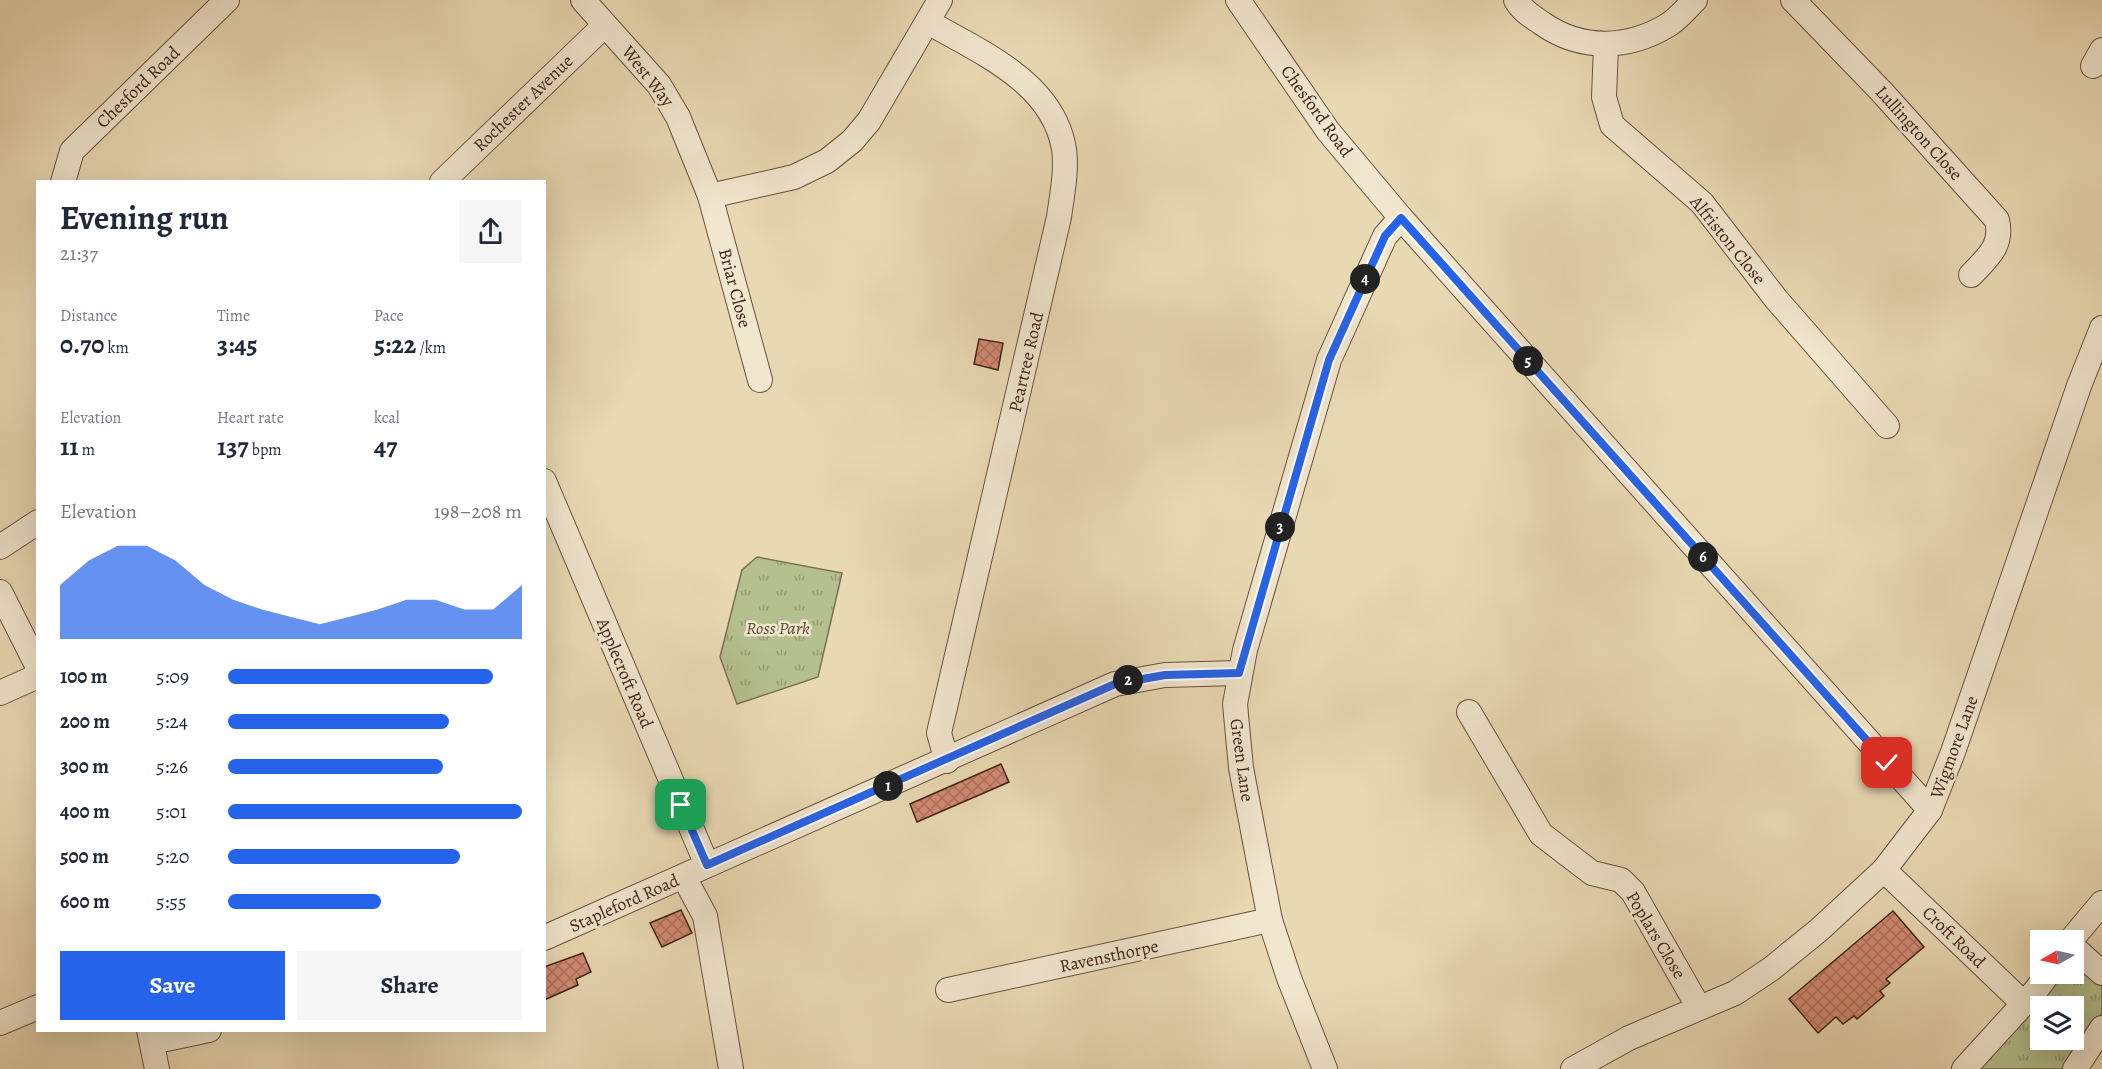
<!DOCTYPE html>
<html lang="en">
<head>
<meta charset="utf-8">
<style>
	body { margin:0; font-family:Alegreya,serif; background:#f6f6f7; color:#1f2937; height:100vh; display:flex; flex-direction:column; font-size:22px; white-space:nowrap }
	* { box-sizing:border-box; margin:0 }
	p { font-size:20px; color:#747a83 }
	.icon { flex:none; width:33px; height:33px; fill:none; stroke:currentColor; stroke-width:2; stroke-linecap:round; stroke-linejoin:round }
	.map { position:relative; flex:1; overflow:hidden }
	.details { position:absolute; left:36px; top:180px; width:510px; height:852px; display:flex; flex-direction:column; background:#fff; border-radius:0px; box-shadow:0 6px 24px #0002 }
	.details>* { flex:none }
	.needle { width:39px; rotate:261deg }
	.buttons { position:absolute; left:2030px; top:930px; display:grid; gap:12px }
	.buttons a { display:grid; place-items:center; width:54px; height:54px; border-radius:0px; background:#fff; box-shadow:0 6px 24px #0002; font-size:30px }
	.pin { position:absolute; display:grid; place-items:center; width:51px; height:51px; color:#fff; margin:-26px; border-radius:12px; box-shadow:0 3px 9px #0006 }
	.km { position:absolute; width:30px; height:30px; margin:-15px; border-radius:50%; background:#222; color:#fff; font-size:16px; line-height:30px; text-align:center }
	.round { display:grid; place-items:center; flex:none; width:63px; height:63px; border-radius:0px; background:#f6f6f7 }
	.summary { display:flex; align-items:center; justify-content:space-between; height:102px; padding:0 24px }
	h1 { font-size:33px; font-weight:700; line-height:45px }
	.figures { display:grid; grid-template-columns:repeat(3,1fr); gap:9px; height:102px; padding:6px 24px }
	.figures div { display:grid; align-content:center }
	.figures b { font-size:26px; font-weight:700 }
	.figures small { font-size:16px; font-weight:400 }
	.figures p { font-size:16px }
	.chart { height:168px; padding:12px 24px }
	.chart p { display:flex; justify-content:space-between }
	.chart svg { width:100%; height:108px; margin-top:6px; fill:#2563eb; opacity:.7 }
	.action { display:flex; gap:12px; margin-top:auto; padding:12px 24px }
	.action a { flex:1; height:69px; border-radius:0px; background:#2563eb; color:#fff; font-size:24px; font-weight:700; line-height:69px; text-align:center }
	.action a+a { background:#f6f6f7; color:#1f2937 }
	ul { padding:0 24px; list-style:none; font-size:20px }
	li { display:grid; grid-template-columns:96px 72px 1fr; align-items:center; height:45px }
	li i { height:15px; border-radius:8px; background:#2563eb }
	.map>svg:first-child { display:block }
	.grass { fill:url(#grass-tufts); stroke:#7a7253; stroke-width:1.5; fill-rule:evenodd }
	.building { fill:url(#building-cross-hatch); stroke:#3f2318; stroke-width:1.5 }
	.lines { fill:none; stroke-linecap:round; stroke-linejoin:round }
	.minor-casing { stroke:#6a503f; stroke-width:26 }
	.minor { stroke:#f1e6ce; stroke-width:24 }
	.route-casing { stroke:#fff; stroke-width:12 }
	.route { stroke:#2563eb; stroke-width:8 }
	.labels { text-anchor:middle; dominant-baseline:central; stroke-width:5; stroke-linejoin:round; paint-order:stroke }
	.street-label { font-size:18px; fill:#3f2318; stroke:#f1e6ce }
	.park-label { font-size:18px; font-style:italic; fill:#5c4a36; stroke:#f1e6ce }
</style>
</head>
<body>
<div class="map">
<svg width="2102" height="1069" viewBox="0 0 2102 1069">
	<defs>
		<pattern id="grass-tufts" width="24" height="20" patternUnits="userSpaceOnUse" patternTransform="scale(1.5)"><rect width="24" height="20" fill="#b4c08e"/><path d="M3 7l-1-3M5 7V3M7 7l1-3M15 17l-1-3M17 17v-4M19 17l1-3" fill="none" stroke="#949c73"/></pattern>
		<pattern id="building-cross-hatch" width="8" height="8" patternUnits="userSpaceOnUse" patternTransform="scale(1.5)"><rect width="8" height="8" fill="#d38a73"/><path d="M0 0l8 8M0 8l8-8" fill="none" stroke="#ad705d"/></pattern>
	</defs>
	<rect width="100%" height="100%" fill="#e9d9b3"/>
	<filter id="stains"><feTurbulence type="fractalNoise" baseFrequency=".00333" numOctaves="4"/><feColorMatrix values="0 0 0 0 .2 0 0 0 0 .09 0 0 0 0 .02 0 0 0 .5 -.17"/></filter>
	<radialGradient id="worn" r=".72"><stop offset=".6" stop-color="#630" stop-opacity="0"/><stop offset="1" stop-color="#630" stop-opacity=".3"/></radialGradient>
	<g class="grass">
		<path d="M757,557l85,16 -24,104 -81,27 -17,-47 22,-87z"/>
		<path d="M2073,961l29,24v28l-33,56h-89l79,-95h14zM2040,1006h33v34h-33z"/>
	</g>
	<g class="building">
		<path d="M979,339l24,4 -5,27 -24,-6z"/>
		<path d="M1001,764l8,18 -92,40 -7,-18z"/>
		<path d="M681,910l11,23 -30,14 -12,-24z"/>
		<path d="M1893,911l31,36 -38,32 4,4 -10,8 4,5 -27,23 -3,-3 -11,8 -7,-7 -18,16 -29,-34z"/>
		<path d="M583,953l8,19 -15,7 2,6 -34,15v-33z"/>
	</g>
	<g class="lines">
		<g class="minor-casing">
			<g id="minor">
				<path d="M583,0l76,85 19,32 32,79 50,184"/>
				<path d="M1238,0l90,131 73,87 529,592"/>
				<path d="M1516,0c6,11 17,17 27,24 39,27 86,25 125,1 10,-6 19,-17 27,-25"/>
				<path d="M1793,0l88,91 116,129c6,26 -9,37 -26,55"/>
				<path d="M928,22c52,30 125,60 136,127 3,22 -2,46 -5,68l-120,516 8,28"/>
				<path d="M1606,46l-2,51 8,28 90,78 74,96 111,127"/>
				<path d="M2093,66l9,-16"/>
				<path d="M63,182l9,-31 155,-151"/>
				<path d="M442,182l163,-157"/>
				<path d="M710,196l84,-19 33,-16 25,-20 17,-20 71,-121"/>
				<path d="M544,481l163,384"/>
				<path d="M0,547l38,-25"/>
				<path d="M0,592l38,75"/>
				<path d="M0,693l38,-17"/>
				<path d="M1469,712l72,122 51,39 29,7 12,12 66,116"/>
				<path d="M1884,870l140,134"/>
				<path d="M684,877l21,39 26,153"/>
				<path d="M544,938l571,-254 50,-9 74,-2"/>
				<path d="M2071,940l31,-37"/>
				<path d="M2073,947l29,26"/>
				<path d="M948,990l322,-70"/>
				<path d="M0,1023l38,-16"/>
				<path d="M149,1030l8,39"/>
				<path d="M152,1042l57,-12"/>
				<path d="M1325,1069l-36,-91 -19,-58 -29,-152 -6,-64 10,-54 84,-290 56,-124 16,-18"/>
				<path d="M1573,1069l56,-31 106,-45 36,-24 48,-39 65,-60 46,-60 23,-58 126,-366 23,-58"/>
				<path d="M1964,1069l72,-79 12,-16"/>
				<path d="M2075,1069l27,-41"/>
			</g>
		</g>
		<use href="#minor" class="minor"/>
	</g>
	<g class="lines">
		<g class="route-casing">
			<path id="route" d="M681,805l26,60 408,-181 50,-9 74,-2 90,-313 56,-124 16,-18 486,545"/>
		</g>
		<use href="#route" class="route"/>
	</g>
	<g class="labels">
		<g class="street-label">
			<text transform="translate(648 76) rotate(52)">West Way</text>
			<text transform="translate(138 87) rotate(-44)">Chesford Road</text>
			<text transform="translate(523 103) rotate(-44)">Rochester Avenue</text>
			<text transform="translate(1317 111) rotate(54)">Chesford Road</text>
			<text transform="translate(1919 133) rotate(48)">Lullington Close</text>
			<text transform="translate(1728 240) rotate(51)">Alfriston Close</text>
			<text transform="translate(735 288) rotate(75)">Briar Close</text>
			<text transform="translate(1026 362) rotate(-77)">Peartree Road</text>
			<text transform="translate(625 673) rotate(67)">Applecroft Road</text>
			<text transform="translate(1954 747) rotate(-70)">Wigmore Lane</text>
			<text transform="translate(1242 760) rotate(82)">Green Lane</text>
			<text transform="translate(624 903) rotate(-24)">Stapleford Road</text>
			<text transform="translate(1656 935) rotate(59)">Poplars Close</text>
			<text transform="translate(1954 937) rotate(44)">Croft Road</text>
			<text transform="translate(1109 956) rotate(-12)">Ravensthorpe</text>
		</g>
		<g class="park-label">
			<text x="778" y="628">Ross Park</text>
		</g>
	</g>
	<rect width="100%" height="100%" filter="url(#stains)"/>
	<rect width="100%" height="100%" fill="url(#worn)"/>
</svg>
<div class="buttons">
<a><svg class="needle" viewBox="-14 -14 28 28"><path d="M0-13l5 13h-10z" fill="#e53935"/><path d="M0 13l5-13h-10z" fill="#747a83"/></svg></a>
<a><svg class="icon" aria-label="layers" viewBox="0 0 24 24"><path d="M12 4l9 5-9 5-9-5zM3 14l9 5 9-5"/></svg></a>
</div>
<div class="pin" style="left:681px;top:805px;background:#1e9e55"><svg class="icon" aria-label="arrive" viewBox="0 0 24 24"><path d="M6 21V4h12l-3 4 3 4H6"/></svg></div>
<div class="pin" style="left:1887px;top:763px;background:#d93025"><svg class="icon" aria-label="check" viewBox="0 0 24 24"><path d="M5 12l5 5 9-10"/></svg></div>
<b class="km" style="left:888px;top:786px">1</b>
<b class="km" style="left:1128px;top:680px">2</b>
<b class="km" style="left:1280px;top:527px">3</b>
<b class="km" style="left:1365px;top:279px">4</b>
<b class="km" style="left:1528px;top:361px">5</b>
<b class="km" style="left:1703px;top:557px">6</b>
<section class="details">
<div class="summary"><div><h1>Evening run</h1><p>21:37</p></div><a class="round"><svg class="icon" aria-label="share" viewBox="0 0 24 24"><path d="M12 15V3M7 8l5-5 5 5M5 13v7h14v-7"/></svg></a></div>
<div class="figures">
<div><p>Distance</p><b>0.70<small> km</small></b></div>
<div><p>Time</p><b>3:45</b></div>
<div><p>Pace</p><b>5:22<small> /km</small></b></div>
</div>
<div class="figures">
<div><p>Elevation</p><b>11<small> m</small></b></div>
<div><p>Heart rate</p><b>137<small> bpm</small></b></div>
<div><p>kcal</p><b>47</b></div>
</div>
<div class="chart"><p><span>Elevation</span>198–208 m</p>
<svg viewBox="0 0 160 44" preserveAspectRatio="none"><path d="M0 44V22L10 12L20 6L30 6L40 12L50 22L60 28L70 32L80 35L90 38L100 35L110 32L120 28L130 28L140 32L150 32L160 22V44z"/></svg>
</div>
<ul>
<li><b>100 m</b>5:09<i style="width:90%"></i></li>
<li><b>200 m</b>5:24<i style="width:75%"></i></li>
<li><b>300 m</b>5:26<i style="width:73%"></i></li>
<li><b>400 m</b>5:01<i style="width:100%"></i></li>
<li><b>500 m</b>5:20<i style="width:79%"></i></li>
<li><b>600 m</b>5:55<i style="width:52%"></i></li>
</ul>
<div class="action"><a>Save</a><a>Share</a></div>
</section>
</div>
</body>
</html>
